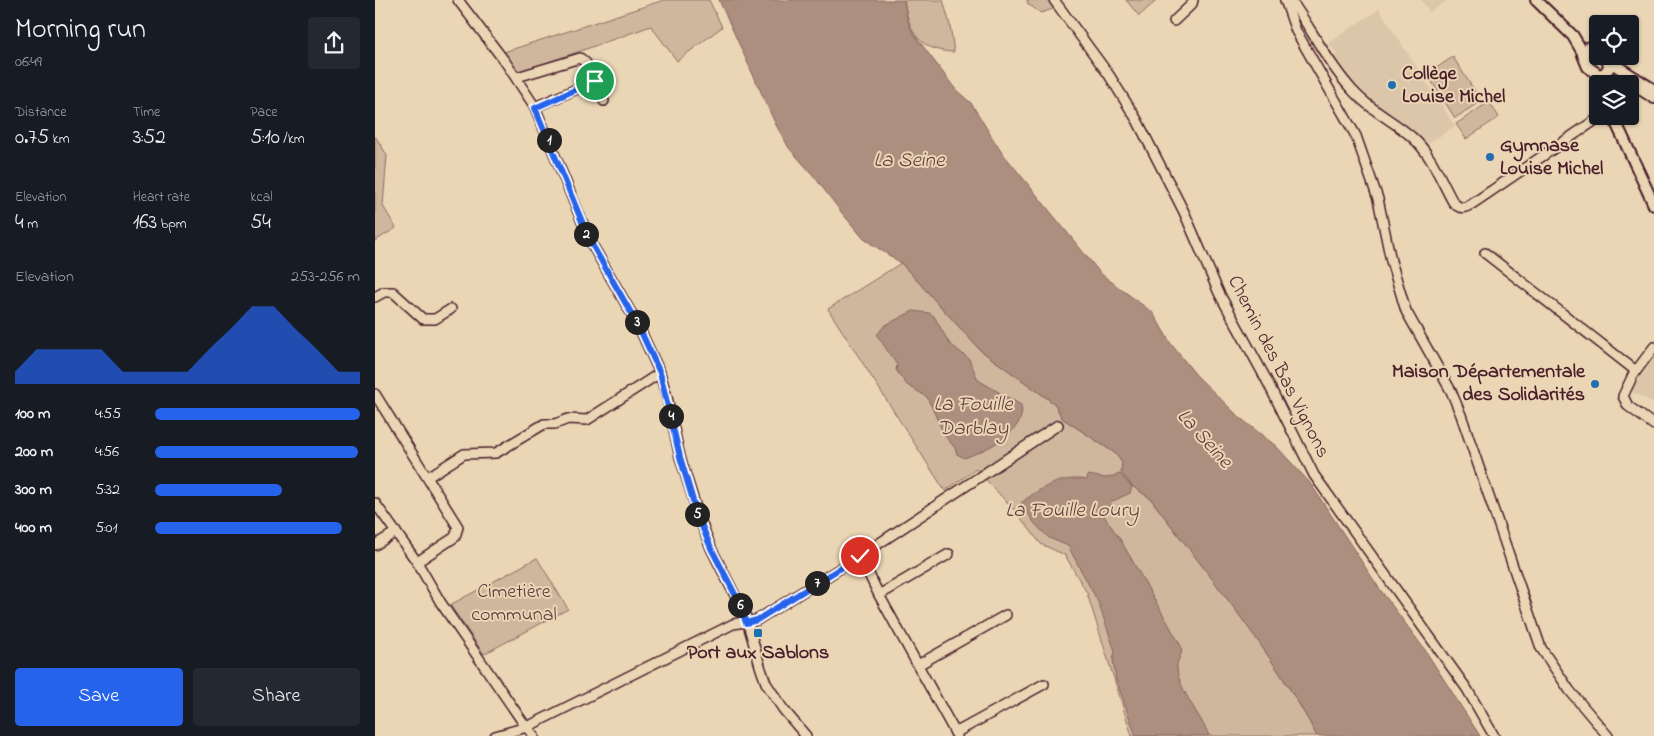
<!DOCTYPE html>
<html lang="en">
<head>
<meta charset="utf-8">
<style>
	body { margin:0; font-family:"Indie Flower",sans-serif; background:#242831; color:#f1f3f6; height:100vh; display:flex; flex-direction:column; font-size:19px; white-space:nowrap }
	* { box-sizing:border-box; margin:0 }
	p { font-size:16px; color:#9ea1a6 }
	.icon { flex:none; width:28px; height:28px; fill:none; stroke:currentColor; stroke-width:2; stroke-linecap:round; stroke-linejoin:round }
	.map { position:relative; flex:1; overflow:hidden }
	.details { display:flex; flex-direction:column; background:#171b24; width:375px }
	.details>* { flex:none }
	.fabs { position:absolute; left:1214px; top:15px; display:grid; gap:10px }
	.fabs a { display:grid; place-items:center; width:50px; height:50px; border-radius:5px; background:#171b24; box-shadow:0 1px 4px #0004; font-size:25px }
	.pin { position:absolute; display:grid; place-items:center; width:42px; height:42px; color:#fff; margin:-21px; border:2px solid #fff; border-radius:50%; box-shadow:0 1px 5px #0007 }
	.km { position:absolute; width:25px; height:25px; margin:-12px; border-radius:50%; background:#222; color:#fff; font-size:14px; line-height:25px; text-align:center }
	.round { display:grid; place-items:center; flex:none; width:52px; height:52px; border-radius:5px; background:#242831 }
	.head { display:flex; align-items:center; justify-content:space-between; height:85px; padding:0 15px }
	h1 { font-size:28px; font-weight:600; line-height:38px }
	.stats { display:grid; grid-template-columns:repeat(3,1fr); gap:8px; height:85px; padding:5px 15px }
	.stats div { display:grid; align-content:center }
	.stats b { font-size:21px; font-weight:600 }
	.stats small { font-size:14px; font-weight:400 }
	.stats p { font-size:14px }
	.chart { height:140px; padding:10px 15px }
	.chart p { display:flex; justify-content:space-between }
	.chart svg { width:100%; height:90px; margin-top:5px; fill:#2563eb; opacity:.7 }
	.action { display:flex; gap:10px; margin-top:auto; padding:10px 15px }
	.action a { flex:1; height:58px; border-radius:5px; background:#2563eb; color:#fff; font-size:20px; font-weight:600; line-height:58px; text-align:center }
	.action a+a { background:#242831; color:#f1f3f6 }
	ul { padding:0 15px; list-style:none; font-size:16px }
	li { display:grid; grid-template-columns:80px 60px 1fr; align-items:center; height:38px }
	li i { height:12px; border-radius:6px; background:#2563eb }
	main { display:flex; flex:1; min-height:0 }
	.map>svg:first-child { display:block }
	.built { fill:#dcc6a9 }
	.green { fill:#cfb79e; stroke:#8c6b64 }
	.water { fill:#ad8f80; stroke:#85625e }
	.lines { fill:none; stroke-linecap:round; stroke-linejoin:round }
	.minor-casing { stroke:#4a1f2b; stroke-width:12 }
	.major-casing { stroke:#4a1f2b; stroke-width:14 }
	.minor { stroke:#ead5b4; stroke-width:9 }
	.major { stroke:#ead5b4; stroke-width:10 }
	.route-casing { stroke:#fff; stroke-width:10 }
	.route { stroke:#2563eb; stroke-width:6 }
	.poi-dot { fill:#1f6fb2; stroke:#ead5b4; stroke-width:2 }
	.labels { text-anchor:middle; dominant-baseline:central; stroke-width:4; stroke-linejoin:round; paint-order:stroke }
	.poi-label { font-size:20px; font-weight:bold; fill:#4a1f2b; stroke:#ead5b4; text-anchor:start }
	.street-label { font-size:20px; fill:#4a1f2b; stroke:#ead5b4 }
	.park-label { font-size:20px; fill:#5e363c; stroke:#ead5b4 }
	.water-label { font-size:21px; font-style:italic; fill:#633b40; stroke:#ead5b4 }
</style>
</head>
<body>
<main>
<section class="details">
<div class="head"><div><h1>Morning run</h1><p>06:49</p></div><a class="round"><svg class="icon" aria-label="share" viewBox="0 0 24 24"><path d="M12 15V3M7 8l5-5 5 5M5 13v7h14v-7"/></svg></a></div>
<div class="stats">
<div><p>Distance</p><b>0.75<small> km</small></b></div>
<div><p>Time</p><b>3:52</b></div>
<div><p>Pace</p><b>5:10<small> /km</small></b></div>
</div>
<div class="stats">
<div><p>Elevation</p><b>4<small> m</small></b></div>
<div><p>Heart rate</p><b>163<small> bpm</small></b></div>
<div><p>kcal</p><b>54</b></div>
</div>
<div class="chart"><p><span>Elevation</span>253–256 m</p>
<svg viewBox="0 0 160 44" preserveAspectRatio="none"><path d="M0 44V38L10 27L20 27L30 27L40 27L50 38L60 38L70 38L80 38L90 27L100 17L110 6L120 6L130 17L140 27L150 38L160 38V44z"/></svg>
</div>
<ul>
<li><b>100 m</b>4:55<i style="width:100%"></i></li>
<li><b>200 m</b>4:56<i style="width:99%"></i></li>
<li><b>300 m</b>5:32<i style="width:62%"></i></li>
<li><b>400 m</b>5:01<i style="width:91%"></i></li>
</ul>
<div class="action"><a>Save</a><a>Share</a></div>
</section>
<div class="map">
<svg width="1279" height="736" viewBox="0 0 1279 736">
	<rect width="100%" height="100%" fill="#ead5b4"/>
	<filter id="ink" filterUnits="userSpaceOnUse"><feTurbulence type="fractalNoise" baseFrequency=".02" numOctaves="2"/><feDisplacementMap in="SourceGraphic" scale="10" xChannelSelector="R" yChannelSelector="G"/><feConvolveMatrix kernelMatrix="1 2 1 2 8 2 1 2 1" color-interpolation-filters="sRGB"/></filter>
	<g filter="url(#ink)">
		<g class="built">
			<path d="M1046,0h27l-18,12z"/>
			<path d="M1004,9l76,117 -29,19 -15,-15 -50,-37 -26,-35 1,-6 -8,-9z"/>
			<path d="M1279,356v47l-23,-12 1,-5z"/>
		</g>
		<g class="green">
			<path d="M289,0h45l13,27 -45,34 -26,-35 -133,47 -14,-21z"/>
			<path d="M529,0h39l7,25 4,27c-35,-1 -45,-20 -50,-52z"/>
			<path d="M652,0h23l6,8 -15,5 -13,-9z"/>
			<path d="M751,0h31l-18,16z"/>
			<path d="M1078,57l28,44 -26,17 -28,-44z"/>
			<path d="M1114,102l10,15 -33,22 -10,-15z"/>
			<path d="M0,136l12,19 -4,51 13,22 -21,13z"/>
			<path d="M526,263l79,87 75,54 7,14 54,36 6,9v10l10,13 18,12c58,76 122,153 167,238h-185l-45,-143 -22,-38 -24,-11 -25,-32 -40,-43 -31,22 -117,-182z"/>
			<path d="M162,558l31,51 -84,45 -34,-49z"/>
		</g>
		<g class="water">
			<path d="M344,0h185l3,18 6,15 43,57 15,13 29,47 101,124 52,39 18,31 25,31 43,42 37,29 34,37 69,105 46,62 55,86h-163c-45,-85 -109,-161 -167,-238l-18,-12 -11,-13 1,-10 -6,-9 -54,-36 -7,-14 -75,-54 -79,-87 -37,-24 -22,-26 -29,-38 -24,-27 -13,-23z"/>
			<path d="M538,311l16,2 5,3 15,27 20,16 9,21 43,25c7,27 -37,46 -57,53l-7,-4 -2,-6 -10,-12 -18,-39 -20,-12 -11,-15 1,-5 -20,-30 7,-9z"/>
			<path d="M745,474l12,13 -2,6 -19,9 -7,14 16,23 61,107c3,9 -5,13 -4,22 2,23 24,47 32,68h-73l-20,-56 -3,-20 2,-9 -17,-49 -30,-56 -19,-8 -14,-14 -14,-21c19,-15 41,-28 66,-23l1,-5 18,3z"/>
		</g>
		<g class="lines">
			<g class="minor-casing">
				<g id="minor">
					<path d="M83,0l48,63 29,44 55,134 48,84 22,48 7,24 13,60 18,57 13,34 35,69 15,52 5,14 17,26 23,27"/>
					<path d="M679,0l55,75 28,45 47,92 35,81 47,86 48,96 153,214 27,47"/>
					<path d="M910,0l11,31 60,105 22,63 13,62 15,50 45,80 10,24 80,233 29,43 38,45"/>
					<path d="M910,0l10,6c19,28 35,60 58,85 19,21 40,29 60,47 19,17 28,43 40,64 6,7 11,7 19,2l125,-85"/>
					<path d="M799,21l18,-17 1,-4"/>
					<path d="M142,77l63,-19 6,5 18,38"/>
					<path d="M160,107l60,-26"/>
					<path d="M1110,253l151,118"/>
					<path d="M0,297l9,-5h9l30,27h12l16,-10"/>
					<path d="M1279,347l-21,28 -10,21 5,10 26,19"/>
					<path d="M0,394l83,133 -3,10 -38,25"/>
					<path d="M53,477l36,-23 32,-1 48,-29h11l13,-5 19,1 73,-47"/>
					<path d="M0,503l42,59 24,41 81,118 12,15"/>
					<path d="M0,545l21,-13"/>
					<path d="M485,556l19,39 78,141"/>
					<path d="M504,595l70,-41"/>
					<path d="M543,665l88,-50"/>
					<path d="M580,733l89,-49"/>
					<path d="M120,736l32,-9 206,-103 24,-4 103,-64 198,-131"/>
				</g>
			</g>
			<g class="major-casing">
				<g id="major">
					<path d="M1161,0l37,36 10,17"/>
					<path d="M1222,50l-8,-3 -6,8 5,12 11,8 6,-2 5,-7 -6,-10"/>
					<path d="M1232,60l47,30"/>
					<path d="M1259,85l20,13"/>
					<path d="M1238,116l41,89"/>
				</g>
			</g>
			<use href="#minor" class="minor"/>
			<use href="#major" class="major"/>
		</g>
	</g>
	<g class="lines" filter="url(#ink)">
		<g class="route-casing">
			<path id="route" d="M220,81l-60,27 55,133 48,84 22,48 20,84 17,57 14,34 28,54 7,21 11,-3 103,-64"/>
		</g>
		<use href="#route" class="route"/>
	</g>
	<g class="poi-dot">
		<circle cx="1017" cy="85" r="5"/>
		<circle cx="1115" cy="157" r="5"/>
		<circle cx="1220" cy="384" r="5"/>
		<rect x="378" y="628" width="10" height="10" rx="2.5"/>
	</g>
	<g class="labels">
		<g class="poi-label">
			<text x="1027" y="74">Collège<tspan x="1027" dy="23">Louise Michel</tspan></text>
			<text x="1125" y="146">Gymnase<tspan x="1125" dy="23">Louise Michel</tspan></text>
			<text x="1210" y="372" text-anchor="end">Maison Départementale<tspan x="1210" dy="23">des Solidarités</tspan></text>
			<text x="383" y="653" text-anchor="middle">Port aux Sablons</text>
		</g>
		<g class="street-label">
			<text transform="translate(903 367) rotate(63)">Chemin des Bas Vignons</text>
		</g>
		<g class="park-label">
			<text x="139" y="592">Cimetière<tspan x="139" dy="23">communal</tspan></text>
		</g>
		<g class="water-label">
			<text x="534" y="161">La Seine</text>
			<text x="598" y="405">La Fouille<tspan x="598" dy="24">Darblay</tspan></text>
			<text transform="translate(829 439) rotate(48)">La Seine</text>
			<text x="697" y="511">La Fouille Loury</text>
		</g>
	</g>
</svg>
<div class="fabs">
<a><svg class="icon" aria-label="locate" viewBox="0 0 24 24"><circle cx="12" cy="12" r="6"/><path d="M12 2v4M12 18v4M2 12h4M18 12h4"/></svg></a>
<a><svg class="icon" aria-label="layers" viewBox="0 0 24 24"><path d="M12 4l9 5-9 5-9-5zM3 14l9 5 9-5"/></svg></a>
</div>
<div class="pin" style="left:220px;top:81px;background:#1e9e55"><svg class="icon" aria-label="arrive" viewBox="0 0 24 24"><path d="M6 21V4h12l-3 4 3 4H6"/></svg></div>
<div class="pin" style="left:485px;top:556px;background:#d93025"><svg class="icon" aria-label="check" viewBox="0 0 24 24"><path d="M5 12l5 5 9-10"/></svg></div>
<b class="km" style="left:174px;top:140px">1</b>
<b class="km" style="left:211px;top:234px">2</b>
<b class="km" style="left:262px;top:322px">3</b>
<b class="km" style="left:296px;top:416px">4</b>
<b class="km" style="left:322px;top:514px">5</b>
<b class="km" style="left:365px;top:605px">6</b>
<b class="km" style="left:442px;top:583px">7</b>
</div>
</main>
</body>
</html>
